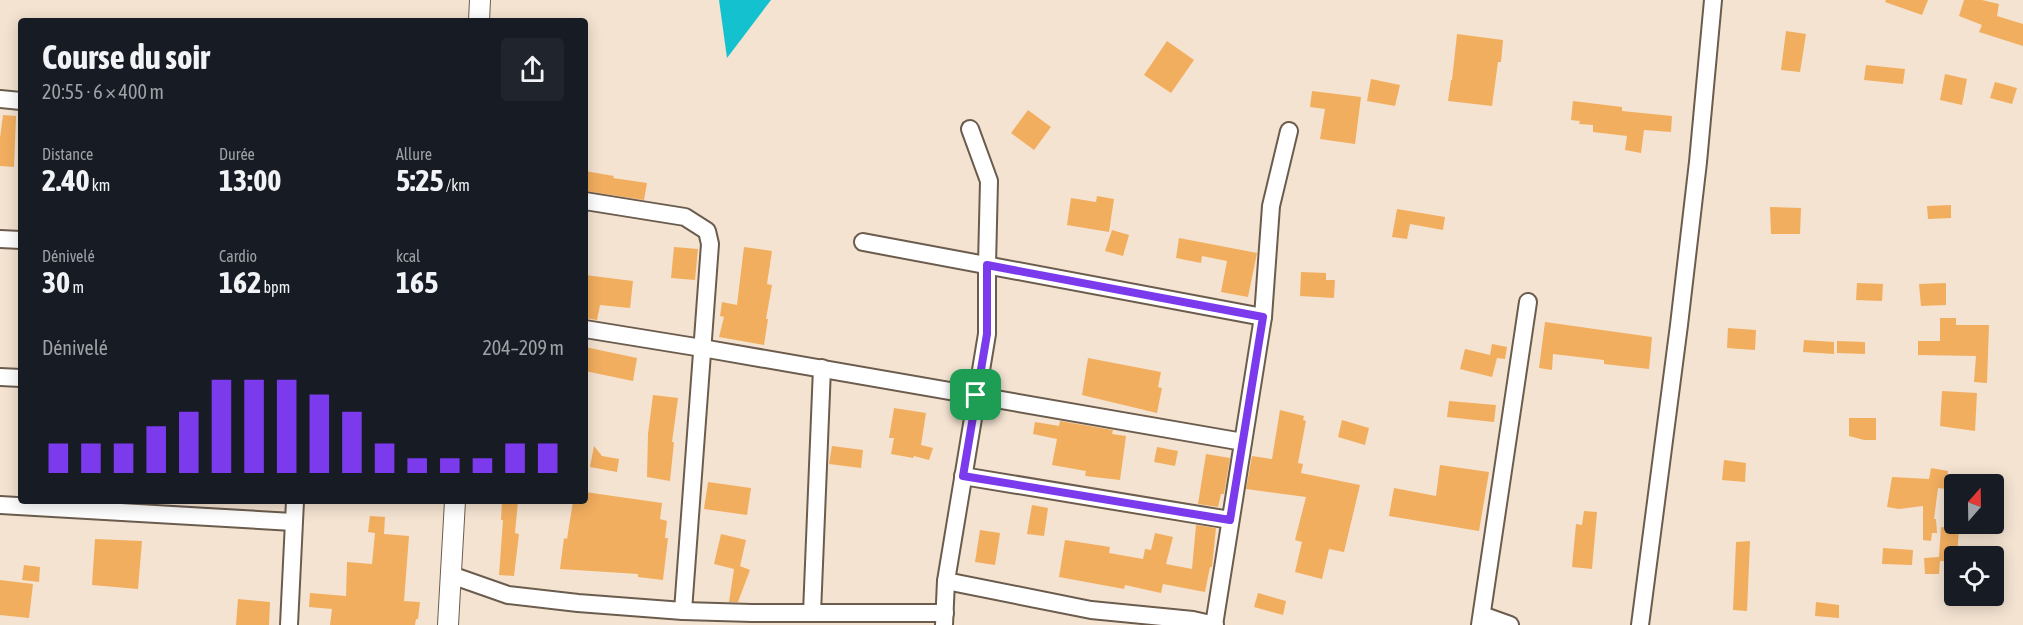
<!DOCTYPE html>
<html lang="fr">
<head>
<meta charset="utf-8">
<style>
	body { margin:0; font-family:"Asap Condensed",sans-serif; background:#20242c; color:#f1f3f6; height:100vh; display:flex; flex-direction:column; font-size:22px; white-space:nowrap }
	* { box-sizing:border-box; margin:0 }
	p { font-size:20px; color:#9ea1a6 }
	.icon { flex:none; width:33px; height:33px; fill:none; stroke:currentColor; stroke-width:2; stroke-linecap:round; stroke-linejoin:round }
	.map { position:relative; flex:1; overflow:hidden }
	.side { position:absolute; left:18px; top:18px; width:570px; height:486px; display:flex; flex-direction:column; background:#171b24; border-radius:6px; box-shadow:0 3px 15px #0003 }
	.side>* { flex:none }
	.needle { width:39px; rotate:20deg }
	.fabs { position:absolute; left:1944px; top:474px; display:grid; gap:12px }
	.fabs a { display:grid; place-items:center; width:60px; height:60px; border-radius:6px; background:#171b24; box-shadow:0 3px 15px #0003; font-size:30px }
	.pin { position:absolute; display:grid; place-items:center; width:51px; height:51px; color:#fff; margin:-26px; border-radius:12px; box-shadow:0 3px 9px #0006 }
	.round { display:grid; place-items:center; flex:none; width:63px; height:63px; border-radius:6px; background:#20242c }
	.overview { display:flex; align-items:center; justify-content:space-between; height:102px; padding:0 24px }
	h1 { font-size:33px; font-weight:700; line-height:45px }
	.stats { display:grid; grid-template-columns:repeat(3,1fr); gap:9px; height:102px; padding:6px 24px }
	.stats div { display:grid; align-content:center }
	.stats b { font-size:30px; font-weight:700 }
	.stats small { font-size:16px; font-weight:400 }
	.stats p { font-size:16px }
	.chart { height:168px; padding:12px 24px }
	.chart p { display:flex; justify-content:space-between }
	.chart svg { width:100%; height:108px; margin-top:6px; stroke:#7c3aed; stroke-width:6 }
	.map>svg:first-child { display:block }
	.water { fill:#13c2ce }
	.building { fill:#f2ae5f }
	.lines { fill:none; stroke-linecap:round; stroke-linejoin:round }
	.minor-casing { stroke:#6b5c4d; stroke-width:20 }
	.tertiary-casing { stroke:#6b5c4d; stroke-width:22 }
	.minor { stroke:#fff; stroke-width:16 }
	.tertiary { stroke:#fff; stroke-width:20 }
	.route-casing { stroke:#fff; stroke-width:12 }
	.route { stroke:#7c3aed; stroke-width:8 }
</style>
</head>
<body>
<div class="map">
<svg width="2023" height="625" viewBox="0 0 2023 625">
	<rect width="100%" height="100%" fill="#f4e3d1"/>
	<path class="water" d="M719,0h52l-44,58z"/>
	<g class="building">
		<path d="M1886,0h42l-6,15 -37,-13z"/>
		<path d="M1964,0h18l17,4 -2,12 26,8v22l-44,-14 3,-7 -23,-9z"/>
		<path d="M1786,31l20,3 -6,38 -19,-2z"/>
		<path d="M1457,34l46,6 -2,22h-3l-6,44 -44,-5 3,-21h1z"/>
		<path d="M1167,41l27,19 -23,33 -27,-18z"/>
		<path d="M1866,65l39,4 -2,15 -39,-4z"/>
		<path d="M1945,74l22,5 -5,26 -22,-5z"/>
		<path d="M1371,79l29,6 -5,21 -28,-5z"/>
		<path d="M1995,82l22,6 -5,16 -22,-6z"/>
		<path d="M1312,91l49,6 -6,47 -35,-5 5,-30 -15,-2z"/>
		<path d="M1573,101l49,6v4l50,5 -1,16 -27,-2 -3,23 -16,-3 2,-14 -34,-4v-7l-14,-1 1,-3 -9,-1z"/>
		<path d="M1028,110l23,17 -17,23 -23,-17z"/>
		<path d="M3,115l13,1 -2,51 -14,-1v-28z"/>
		<path d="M585,171l29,5 -1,2 34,5 -3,17 -59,-9z"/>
		<path d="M1097,196l17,3 -5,33 -42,-7 4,-27 25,4z"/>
		<path d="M1951,205v13l-23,1 -1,-13z"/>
		<path d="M1770,207l31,1 -1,26h-29z"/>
		<path d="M1397,209l48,8 -2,13 -33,-6 -3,15 -15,-2z"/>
		<path d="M1112,230l17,5 -6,21 -18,-5z"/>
		<path d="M1179,238l78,15 -9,44 -27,-5 6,-31 -25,-5 -1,7 -25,-5z"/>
		<path d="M674,247l24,2 -3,31 -24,-2z"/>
		<path d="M744,247l28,4 -5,33 5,1 -6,34h2l-4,26 -45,-8 5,-20 -4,-1 2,-14 15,3z"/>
		<path d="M1301,272l25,1v7h9l-1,18 -34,-2z"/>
		<path d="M585,275l48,6 -3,27 -30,-3 -3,15 -12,-2z"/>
		<path d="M1857,283l26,1 -1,17 -26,-1z"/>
		<path d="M1946,283v22l-25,1 -2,-22z"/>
		<path d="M1940,318h16v7h33l-2,58 -13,-1 2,-26 -58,-1v-14h22z"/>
		<path d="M1545,322l107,15 -3,32 -45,-5v-4l-51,-6 -1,16 -13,-2z"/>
		<path d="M1728,328l28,2 -1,20 -28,-2z"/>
		<path d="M1804,340l30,2v12l-31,-2z"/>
		<path d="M1837,341l28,1v12l-28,-1z"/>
		<path d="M1492,344l15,3 -2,12 -8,-1 -5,19 -32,-8 5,-20 25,6z"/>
		<path d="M585,347l52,11 -4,23 -48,-10z"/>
		<path d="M1088,358l73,14 -3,15 4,1 -5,25 -75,-18z"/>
		<path d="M1942,391l35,2 -2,38 -35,-5z"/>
		<path d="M653,395l25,3 -6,44h2l-4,39 -23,-4 1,-43z"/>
		<path d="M1449,401l47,4 -2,17 -47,-5z"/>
		<path d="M894,408l32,5 -5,32 12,3 -4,12 -15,-4 -1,2 -22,-4 3,-16h-5z"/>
		<path d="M1280,410l24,6 -1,4 3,1 -8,42 5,1 -2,9 59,12 -16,67 -15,-3 -7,30 -27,-7 7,-30 -7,-2 11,-43 -60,-8 6,-33 20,3z"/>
		<path d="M1849,418h27v22h-12l-15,-4z"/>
		<path d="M1342,420l27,8 -4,17 -27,-8z"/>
		<path d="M1060,421l53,9 -1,4 14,2 -6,44 -35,-4 1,-5 -34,-6 5,-26 -24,-5 2,-12 24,4z"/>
		<path d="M594,446l8,10 17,3 -2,13 -27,-5z"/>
		<path d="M832,446l31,4 -2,18 -32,-4z"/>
		<path d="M1157,447l21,4 -3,15 -21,-4z"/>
		<path d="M1206,454l24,4 -6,36h-3l-3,13 -20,-3z"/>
		<path d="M1724,460l22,3 -1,19 -23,-2z"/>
		<path d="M1440,465l49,7 -10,59 -90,-15 5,-28 42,8z"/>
		<path d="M1931,468l17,3 -2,18 -8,-1 -4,31h2l1,14h-5l-1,8 -8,-1v-34l-24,3 -12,-2 5,-30 37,2z"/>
		<path d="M708,482l43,6 -4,27 -43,-6z"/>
		<path d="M585,492l77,11 -2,16 7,2 -2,17h3l-5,42 -25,-3v-3l-78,-5 4,-31 3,1 6,-38h12z"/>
		<path d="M502,501h16l-3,32 4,1 -5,42 -15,-1 4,-55h-2z"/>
		<path d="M1032,505l16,3 -4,28 -17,-2z"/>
		<path d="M1584,511l13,1 -5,57 -20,-2 4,-43 6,1z"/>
		<path d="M370,516l15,1 -1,17 25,2 -5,65 16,1 -2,17h-2l-1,6h-85l2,-16 -23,-2 1,-14 36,3 1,-34 25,2 3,-31 -7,-1z"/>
		<path d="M1196,525l20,3 -4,39h-2l-5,25 -42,-8 -2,9 -36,-8 -1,4 -65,-12 6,-37 45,7 -1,6 34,6 2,-10 6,1 4,-17 18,4 -7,27 26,5z"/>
		<path d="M1941,527l18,2 -2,27h-3v6l-14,-1 -1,13h-14l-1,-16 15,-1z"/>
		<path d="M980,530l20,3 -5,32 -20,-3z"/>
		<path d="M721,534l25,6 -6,26 10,4 -12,32h-9l5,-33 -20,-5z"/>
		<path d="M95,539l47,2 -4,48 -46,-4z"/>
		<path d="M1750,541l-3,70 -14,-1 3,-68z"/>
		<path d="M1883,548l30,2 -1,15 -30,-1z"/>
		<path d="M24,565l16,2 -1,15 -17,-2z"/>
		<path d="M0,580l33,4 -4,34 -29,-3z"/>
		<path d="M1258,593l28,8 -3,14 -29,-8z"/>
		<path d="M238,599l32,3 -1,23h-33z"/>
		<path d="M1816,602l23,3v13l-24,-2z"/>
	</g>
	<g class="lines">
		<g class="minor-casing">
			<g id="minor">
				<path d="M0,99l21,2"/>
				<path d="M585,201l100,16 22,14 3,13 -27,367"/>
				<path d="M0,239l21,1"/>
				<path d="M863,242l400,75"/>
				<path d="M585,329l117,19 541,94"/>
				<path d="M0,377l21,1"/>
				<path d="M963,476l267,44"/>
				<path d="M0,505l293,17"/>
				<path d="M451,575l57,20 70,8 105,8 69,2h193"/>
				<path d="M946,581l145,29 102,10 22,5"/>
				<path d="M812,613l10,-245"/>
				<path d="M1482,615l28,10"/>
				<path d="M289,625l6,-124"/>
				<path d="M944,625l2,-44 41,-247v-69l2,-84 -19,-52"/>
				<path d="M1214,625l49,-308 8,-111 18,-75"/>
				<path d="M1480,625l48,-323"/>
				<path d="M1640,625l39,-300 19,-163 15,-162"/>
			</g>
		</g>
		<g class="tertiary-casing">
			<g id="tertiary">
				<path d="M479,21l1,-21"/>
				<path d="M448,625l7,-124"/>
			</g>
		</g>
		<use href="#minor" class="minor"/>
		<use href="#tertiary" class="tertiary"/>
	</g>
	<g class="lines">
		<g class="route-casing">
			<path id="route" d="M987,265l276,52 -33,203 -267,-44 24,-142z"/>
		</g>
		<use href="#route" class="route"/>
	</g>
</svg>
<div class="fabs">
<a><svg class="needle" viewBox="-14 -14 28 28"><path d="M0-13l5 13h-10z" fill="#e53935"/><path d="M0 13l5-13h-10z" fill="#9ea1a6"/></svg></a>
<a><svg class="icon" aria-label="locate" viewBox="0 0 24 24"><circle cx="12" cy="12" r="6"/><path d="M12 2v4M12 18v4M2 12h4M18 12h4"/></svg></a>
</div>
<div class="pin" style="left:976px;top:395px;background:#1e9e55"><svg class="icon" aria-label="arrive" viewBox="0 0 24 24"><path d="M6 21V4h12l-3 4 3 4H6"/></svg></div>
<section class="side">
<div class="overview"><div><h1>Course du soir</h1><p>20:55 · 6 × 400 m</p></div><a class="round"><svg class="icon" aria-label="share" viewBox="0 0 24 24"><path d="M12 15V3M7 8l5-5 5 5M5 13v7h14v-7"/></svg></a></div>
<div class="stats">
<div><p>Distance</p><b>2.40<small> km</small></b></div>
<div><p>Durée</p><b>13:00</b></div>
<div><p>Allure</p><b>5:25<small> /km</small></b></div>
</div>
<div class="stats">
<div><p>Dénivelé</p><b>30<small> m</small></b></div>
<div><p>Cardio</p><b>162<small> bpm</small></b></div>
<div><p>kcal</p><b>165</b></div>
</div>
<div class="chart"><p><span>Dénivelé</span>204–209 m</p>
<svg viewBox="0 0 160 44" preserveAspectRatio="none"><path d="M5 44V32M15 44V32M25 44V32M35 44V25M45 44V19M55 44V6M65 44V6M75 44V6M85 44V12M95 44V19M105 44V32M115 44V38M125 44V38M135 44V38M145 44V32M155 44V32"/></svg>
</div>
</section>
</div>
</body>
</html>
